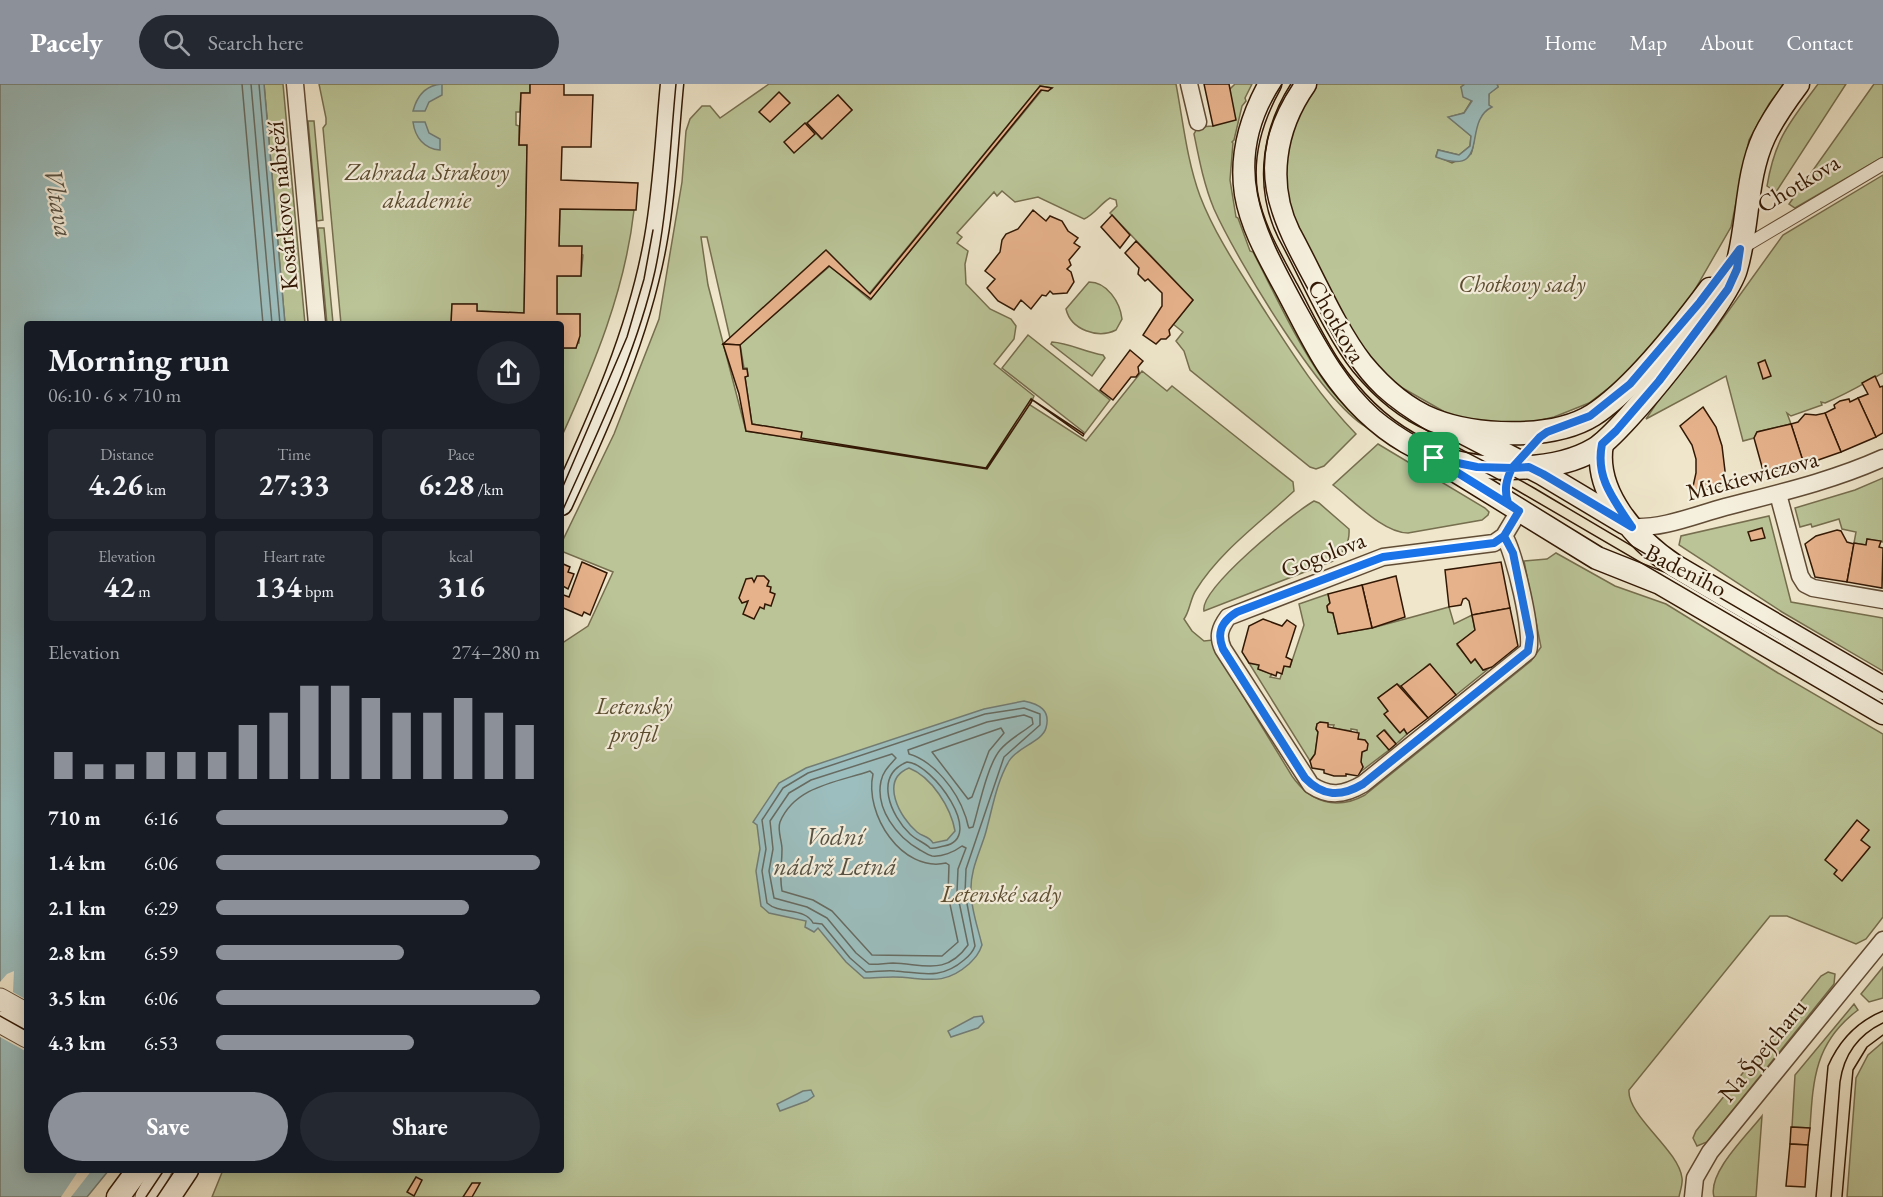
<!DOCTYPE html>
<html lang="en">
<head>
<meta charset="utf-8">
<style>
	body { margin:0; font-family:"EB Garamond",serif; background:#242831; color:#f1f3f6; height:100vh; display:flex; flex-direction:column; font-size:22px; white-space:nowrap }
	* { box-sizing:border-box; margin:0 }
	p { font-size:20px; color:#9ea1a6 }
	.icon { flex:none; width:33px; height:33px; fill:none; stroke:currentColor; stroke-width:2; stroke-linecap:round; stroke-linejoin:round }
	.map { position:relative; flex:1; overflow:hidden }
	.panel { position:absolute; left:24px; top:237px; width:540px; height:852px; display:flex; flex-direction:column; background:#171b24; border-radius:6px; box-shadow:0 3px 15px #0003 }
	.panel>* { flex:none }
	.pin { position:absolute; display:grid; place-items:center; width:51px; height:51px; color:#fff; margin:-26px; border-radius:12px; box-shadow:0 3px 9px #0006 }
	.round { display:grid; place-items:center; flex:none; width:63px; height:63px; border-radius:32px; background:#242831 }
	.overview { display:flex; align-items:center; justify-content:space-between; height:102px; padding:0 24px }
	h1 { font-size:33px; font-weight:700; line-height:45px }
	.stats { display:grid; grid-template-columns:repeat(3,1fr); gap:9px; height:102px; padding:6px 24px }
	.stats div { display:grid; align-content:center; border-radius:6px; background:#242831; text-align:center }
	.stats b { font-size:30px; font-weight:700 }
	.stats small { font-size:16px; font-weight:400 }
	.stats p { font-size:16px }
	.chart { height:168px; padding:12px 24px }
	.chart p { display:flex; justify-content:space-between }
	.chart svg { width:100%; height:108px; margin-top:6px; stroke:#8c9099; stroke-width:6 }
	.action { display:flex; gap:12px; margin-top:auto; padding:12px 24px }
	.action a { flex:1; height:69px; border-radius:36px; background:#8c9099; color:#fff; font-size:24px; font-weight:700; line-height:69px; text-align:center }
	.action a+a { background:#242831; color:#f1f3f6 }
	ul { padding:0 24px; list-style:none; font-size:20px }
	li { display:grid; grid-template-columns:96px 72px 1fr; align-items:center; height:45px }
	li i { height:15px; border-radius:8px; background:#8c9099 }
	header { display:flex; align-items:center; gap:36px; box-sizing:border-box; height:84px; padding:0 30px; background:#8c9099; color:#fff }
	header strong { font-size:28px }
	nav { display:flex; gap:33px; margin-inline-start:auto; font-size:21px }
	.search { width:420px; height:54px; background:#242831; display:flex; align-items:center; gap:15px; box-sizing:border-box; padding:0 21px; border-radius:33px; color:#9ea1a6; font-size:22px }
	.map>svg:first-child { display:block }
	.green { fill:#bac497; stroke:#766e4e; stroke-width:1.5; fill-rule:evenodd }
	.water { fill:#9cbebe; stroke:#727c74; stroke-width:1.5; fill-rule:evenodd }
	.pier { fill:#efe6cb }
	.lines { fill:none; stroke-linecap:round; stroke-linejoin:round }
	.shore { stroke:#676b61; stroke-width:1.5 }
	.building { fill:#e6b28c; stroke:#321804; stroke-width:1.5 }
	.pedestrian-casing { stroke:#614c36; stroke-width:14 }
	.minor-casing { stroke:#614c36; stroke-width:19 }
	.tertiary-casing { stroke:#614c36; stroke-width:23 }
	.secondary-casing { stroke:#321804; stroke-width:25 }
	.pedestrian { stroke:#f5efdd; stroke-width:12 }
	.minor { stroke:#f5efdd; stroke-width:16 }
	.tertiary { stroke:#f5efdd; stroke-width:21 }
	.secondary { stroke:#f5efdd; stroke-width:22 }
	.tram { stroke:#321804; stroke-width:1.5 }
	.route-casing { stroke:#fff; stroke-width:12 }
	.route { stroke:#1a73e8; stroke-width:8 }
	.labels { text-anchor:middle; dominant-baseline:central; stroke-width:4.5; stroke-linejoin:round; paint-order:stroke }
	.park-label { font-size:24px; font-style:italic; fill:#5b4c30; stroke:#f5efdd }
	.street-label { font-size:24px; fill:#321804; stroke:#f5efdd }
	.water-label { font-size:26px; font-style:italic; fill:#575245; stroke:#f5efdd }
</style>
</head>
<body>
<header>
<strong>Pacely</strong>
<div class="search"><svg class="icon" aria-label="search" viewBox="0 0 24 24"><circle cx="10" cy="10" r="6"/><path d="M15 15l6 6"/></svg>Search here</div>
<nav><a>Home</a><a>Map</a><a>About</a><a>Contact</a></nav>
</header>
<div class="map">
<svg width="1883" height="1113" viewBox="0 0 1883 1113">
	<rect width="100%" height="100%" fill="#efe6cb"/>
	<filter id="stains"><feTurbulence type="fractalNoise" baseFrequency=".00333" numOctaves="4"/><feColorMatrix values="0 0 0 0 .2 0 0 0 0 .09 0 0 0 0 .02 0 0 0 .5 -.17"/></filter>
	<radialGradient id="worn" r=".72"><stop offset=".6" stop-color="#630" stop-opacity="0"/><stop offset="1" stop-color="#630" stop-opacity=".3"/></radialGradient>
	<g class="green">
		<path d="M264,0h19l22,240h-20z"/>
		<path d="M319,0h211v9h-9l-1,19h-4v13l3,1v19h8l-3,168 -47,-2v-7h-25l-1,20h-110l-18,-196 3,-4v-6z"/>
		<path d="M769,0h407c7,37 11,77 24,112 15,39 39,74 61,109 29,45 57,90 95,129l-32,32 -8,3 -6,-2 -120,-97 -6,-19 -8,-10 7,-9 -10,-8 20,-24 -83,-87 7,-7 -1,-6 -6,-2c-10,6 -15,16 -26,21l-46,-22 -23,5 -13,-11 -5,5 -3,-4 -37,41 5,4 -5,6 11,8 -3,13 1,20 24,25 21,10 5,7 -2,13 -20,25 40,32 -4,9 56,36 56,-70 25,20 5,-5 121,96 1,9c-33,31 -74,60 -98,99 -6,9 -6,21 -12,29l8,12 12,10 9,-1 2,10 77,126c18,26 44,35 73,19l166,-134 10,-14 -17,-86 23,-2 9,-6 59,33 51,18 112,69 105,61v183l-17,22 -10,5 -69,-28h-17l-141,174c-2,26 50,60 53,88 1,6 -2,13 -3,19h-1467l11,-27h338v-526l27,-18 25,-54 -52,-21v-7l53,-110 45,-115 23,-137 4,-51 4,-12 12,-13h8l10,12zM1040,2l12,2 -4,3 -6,-1 -172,210 -40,-34 -90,78 4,24h3l1,8 -3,1 7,47 49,8 -1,7 -54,-8 -38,-146 -7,-48h6l23,101 96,-85 43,41zM838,11l14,15 -31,29 -14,-16z"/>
		<path d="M1235,0h17l-7,14 1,3 -4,5 -8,34 -2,2 1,1 -3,37 6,37 2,1 12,33 3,1c22,42 43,89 71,129 14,20 29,32 46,48 -45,-21 -134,-171 -156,-220 -10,-24 -15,-50 -20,-75l4,-7 15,-1 17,-37z"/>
		<path d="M1313,0h152l-4,3 11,13 -8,13 -15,4 22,19 -1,10 -11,9 -21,-5 -2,6 16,7 19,-9c4,-10 2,-20 6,-29 4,-12 12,-18 12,-32l9,-6 -1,-3h287l-15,20 -20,36 -18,87 -49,85 -59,65 -34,26 -35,14 -30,7 -45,-3 -29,-6 -51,-29 -17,-13 -22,-26 -69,-121 -9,-74 27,-56 6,-7z"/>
		<path d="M1818,0h28l-70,108 -9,-6c8,-48 23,-64 51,-102z"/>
		<path d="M1874,0h9v73l-88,51 -6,-4z"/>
		<path d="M308,37h6l9,99 -6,1z"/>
		<path d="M1883,91v198c-20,11 -36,21 -58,30l-4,-1 1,3 -31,11 -4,-3 4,11 -34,8 -3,6 -11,3 -17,-65 -80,43 24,-36 44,-52 69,-96z"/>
		<path d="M560,125l74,1c-9,81 -40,155 -73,228v-90h15v-4l3,-1 1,-29h-23v-38h24l2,-21 -24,-9z"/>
		<path d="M318,144h6l9,95 -6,1z"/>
		<path d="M1089,198c18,0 31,20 33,37l-6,11c-18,9 -45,0 -50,-21z"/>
		<path d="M1028,251l82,65 -25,33 -83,-65z"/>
		<path d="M1052,258c17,1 33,10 51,13l2,3 -13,18 -41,-32z"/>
		<path d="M1378,360l107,64 4,4 -1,3 -6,5 -74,13c-25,0 -55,-33 -75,-48z"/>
		<path d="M1883,394v64l-16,-3 -1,6 -12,-2 2,-11 -14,-3 -3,-10 -27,8 -1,-3 -11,3 -5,-19 60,-18z"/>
		<path d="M1314,417l5,2 30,26c1,14 -5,23 -16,32l-129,50c-5,-22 89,-98 110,-110z"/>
		<path d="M1769,432l22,86 92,16v53l-101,-59 -103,-67 2,-9z"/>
		<path d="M1328,510l2,9 -3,3 1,5 5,2 5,21 34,-6 77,-21 5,17 18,-9 3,15 -18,15 14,17 4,-3 8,11h4l-31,25 -27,-31 -27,23 -5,-3 -19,14 10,13 -3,4 14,17 5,-3 3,5 -11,10 -11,-14 -7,6 11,14 -30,23 4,-6 -2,-5 1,-10 4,-2 -8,-11 -1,-9 -6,-1v2l-18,-3 1,-3 -17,-1 -1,5 2,3 -3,22 -5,7 -61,-98 10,2 -1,4 14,5 -2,3 10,2 4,-13 6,1 14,-42 -5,-21z"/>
		<path d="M1883,883v31l-14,4 -8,-8z"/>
		<path d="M1828,888l7,2 -1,10 -127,158 -10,4 -4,-8 3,-7 125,-155z"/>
		<path d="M1854,920l4,6c-43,32 -45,69 -48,118l-18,-1 3,-52z"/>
		<path d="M1883,958v155h-36l9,-119 12,-23z"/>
		<path d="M1762,1032l-6,81h-42c-7,-24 34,-63 48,-81z"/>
	</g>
	<g class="water">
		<path d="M0,0h264l21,240h-258v846h82l-22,27h-87z"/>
		<path d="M442,0v11l-13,7 -4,9h-12c4,-15 13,-26 29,-27z"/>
		<path d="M1465,0h32l1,3 -9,7v11l3,2c-31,15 0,71 -56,50l2,-7 21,5 11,-9 1,-10 -23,-19 16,-4 8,-12 -9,-4 -2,-10z"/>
		<path d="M413,38h12l4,11 11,6v11c-16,-1 -25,-13 -27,-28z"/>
		<path d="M1024,617c15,3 27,9 22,27 -4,14 -29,19 -37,33 -13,22 -17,50 -24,74 -6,19 -15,36 -14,57 0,17 7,36 11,53 -3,9 -7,13 -13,19 -27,24 -45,13 -76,13 -10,0 -19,1 -29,1l-18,-16 -28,-34 -4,4 -9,-5 1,-6 -37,-8 -8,-7 -5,-35 4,-22 -3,-24 -4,-3 26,-39 27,-15 178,-59zM909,684c23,9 42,40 46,63l-8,9 -14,3c-4,-7 -10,-6 -16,-11 -17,-14 -38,-52 -8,-64z"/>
		<path d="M982,932l2,6 -6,6 -27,9 -3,-6 26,-14z"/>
		<path d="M811,1006l3,6 -7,5 -27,10 -3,-7 26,-13z"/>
	</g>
	<g class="pier">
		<path d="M14,887l-1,21 14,8v52l-27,-15v-55l7,-8z"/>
		<path d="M79,1086h13l-21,27h-10z"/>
	</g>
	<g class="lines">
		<g class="shore">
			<path d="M242,0l21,240"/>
			<path d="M251,0l21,240"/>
			<path d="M259,0l21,240"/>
			<path d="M1024,624l16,6v11l-36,32 -38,112 -1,24 10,53c-2,6 -6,10 -11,14 -23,20 -42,13 -69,11 -9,-1 -19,1 -29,1l-16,-14 -28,-34 -9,-1c-8,-16 -33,-8 -46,-20l-5,-32 4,-22 -4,-29 21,-32 25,-15 177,-59z"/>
			<path d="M1024,631l8,3 1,6c-11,9 -24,15 -33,26 -13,16 -21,57 -27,77l-4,1c-2,-4 -2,-9 -4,-13 -8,-24 -31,-54 -56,-61l-1,-4 79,-28z"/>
			<path d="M1001,644l3,5 -15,18 -17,46 -4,2 -36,-47z"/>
			<path d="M892,670l4,4c-6,7 -13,13 -15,23 -6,28 16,56 39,69 4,2 7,5 12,6 10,1 22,-4 30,-10l4,2 -8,21 -1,23 11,53c-22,31 -44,19 -75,18 -8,0 -16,2 -24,1l-13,-11 -29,-35 -20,-11 -33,-9 -5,-27 4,-22 -3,-28 19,-28 22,-13z"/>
			<path d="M907,678c25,1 80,76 37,84 -6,1 -9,3 -14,2 -6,-6 -14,-8 -20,-14 -19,-18 -37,-58 -3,-72z"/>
			<path d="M870,687l3,3c-9,40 29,99 73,89l3,2 -1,30 10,47 -16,14 -70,-1 -40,-44 -19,-11 -31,-9c-3,-18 0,-25 0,-42 0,-8 -5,-19 -2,-27 15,-36 58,-40 90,-51z"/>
		</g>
	</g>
	<g class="building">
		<path d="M530,0h34v11h29l-2,52h-29l-1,33 77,3 -2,27 -76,-1 -1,37h23l-1,30h-24v38h23v22l-4,12h-15v-24h-110l1,-20h25v7l47,2 3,-168h-8l2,-52h9z"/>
		<path d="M1204,0h25l7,36 -23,6z"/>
		<path d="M1040,2l12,2 -4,3 -7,-1 -170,209 -42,-33 -89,79 -17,-1 103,-94 44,44z"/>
		<path d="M779,8l11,11 -20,19 -11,-10z"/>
		<path d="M838,11l14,15 -30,29 -15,-16z"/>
		<path d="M805,39l10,11 -21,19 -10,-11z"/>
		<path d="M1033,126l13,11 4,-5 12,5 6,10 10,7 -4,5 6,4 -11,13 2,5 -4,4 4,3 3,10 -7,11 -14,1 -3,-3 -4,5 -4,-1 -11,14 -10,-9 -7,10 -16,-9 -11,-13 8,-9 -10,-8 15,-19 2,-12 4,-6 12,-5z"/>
		<path d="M1112,131l18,20 -10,13 -19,-21z"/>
		<path d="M1136,157l57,59 -24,30 1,5 -4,4h-5l-5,5 -13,-9 19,-29v-13l-14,-14 -3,2 -7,-7 1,-6 -14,-15z"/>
		<path d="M723,260l17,1 3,24h4l1,7 -3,1 7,47 50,8 -1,6 185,30 45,-69 1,2 -45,68 -241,-38 -7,-37z"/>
		<path d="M1130,266l13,11 -5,6 1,6 -3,4h-5l-18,23 -13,-10z"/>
		<path d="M1765,276l6,16 -8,3 -5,-16z"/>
		<path d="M1875,292l5,11 3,-1v47l-7,4 -18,-39 10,-4 -6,-11z"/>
		<path d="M1858,314l18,39 -35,15 -16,-39 10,-5 -1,-3 6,-4 9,-2 1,3z"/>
		<path d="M1031,315l53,35 -1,2z"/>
		<path d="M1703,323l13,20 6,19 3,25 -2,14 -28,7 -3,-1 4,-18v-14l-4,-14 -12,-19z"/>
		<path d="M1825,329l16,39 -37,13 -13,-41 7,-2 7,-8 11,1z"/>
		<path d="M1791,340l13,40 -40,10 -10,-36 3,-6z"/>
		<path d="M1762,444l3,10 -14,3 -3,-9z"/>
		<path d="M1837,446l4,1 6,11 7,2 -7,38 -32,-5 -10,-33 11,-8z"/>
		<path d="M1867,455l14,2 -2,6 4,1 -1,40 -35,-6 7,-39 12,2z"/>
		<path d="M582,478l25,11 -17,42 -6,-3 -2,4 -21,-9v-13l8,3z"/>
		<path d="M1501,478l9,46 -38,7 -3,-14 -3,-3 -3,1 -2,6 -12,2 -4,-37z"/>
		<path d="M561,479l9,4 -2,5 6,2 -6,15 -7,-4z"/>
		<path d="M757,492h7l5,5 -2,5 4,1 -1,5 5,2 -4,12 -6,-2 -1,5 -4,-2 -6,12 -11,-5 5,-13 -6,2 -3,-5 7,-19 6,-1 2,4z"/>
		<path d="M1396,492l9,41 -33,11 -10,-43z"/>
		<path d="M1362,501l10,43 -34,6 -5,-21 -5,-1 -1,-6 3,-3 -2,-9z"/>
		<path d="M1510,524l8,38 -26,21 -9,3 -8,-11 -4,4 -14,-19 18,-14 -3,-15z"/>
		<path d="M1263,535l19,7 5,-6 9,6 -10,31 6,3 -2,7 -6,-1 -2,8 -5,-2 -1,4 -18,-7 1,-4 -10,-2 -7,-11 7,-26z"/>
		<path d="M1430,580l26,31 -28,23 -27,-32z"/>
		<path d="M1397,600l31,34 -21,16 -3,-5 -4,4 -16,-19 4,-3 -10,-13z"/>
		<path d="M1320,638l8,1v4l31,6 -1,6 7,1 3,4 -1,6 -5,2 -1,10 2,5 -5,9 -12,-2v2h-12l-10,-3v-3l-12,-2 -2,-7 5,-7 3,-22 -2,-3 1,-5z"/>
		<path d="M1384,646l12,14 -7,6 -12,-14z"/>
		<path d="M1857,736l12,10 -8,10 9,7 -28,34 -8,-7 3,-4 -12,-10z"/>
		<path d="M1791,1043l19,1 -2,17 -18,-1z"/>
		<path d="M1790,1060l18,1 -3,42 -19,-1z"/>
		<path d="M416,1093l6,3 -8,16 -7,-4z"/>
		<path d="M472,1099h8l-8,14h-9z"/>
	</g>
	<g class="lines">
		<g class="pedestrian-casing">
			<path id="pedestrian" d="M1740,165l143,-85"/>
		</g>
		<g class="minor-casing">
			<g id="minor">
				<path d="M295,0l22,240"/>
				<path d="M1189,0l9,38"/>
				<path d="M1778,410l22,82 5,8 8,4 70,12"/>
				<path d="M1631,443c32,2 64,-12 94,-20 54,-14 107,-26 158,-49"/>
				<path d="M1504,452c10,15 30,99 24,115l-165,133c-19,11 -34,13 -52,1l-88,-136c-6,-13 -3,-21 5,-32l155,-60 111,-14 10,-7 15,-25"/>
				<path d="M1693,1113l2,-19 15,-26 173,-212"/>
			</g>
		</g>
		<g class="tertiary-casing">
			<g id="tertiary">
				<path d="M0,915l27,15"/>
				<path d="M0,938l27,15"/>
				<path d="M146,1113l15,-27"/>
			</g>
		</g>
		<g class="secondary-casing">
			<g id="secondary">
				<path d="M1270,0c-19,34 -30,71 -24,110 6,35 25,66 41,96 14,26 27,54 43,78 43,63 102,101 179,100 28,0 61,-4 86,-19 29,-18 132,-147 141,-180 13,-43 9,-91 28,-132 9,-19 22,-37 34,-53"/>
				<path d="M1305,0c-31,44 -40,100 -16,149 22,40 46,97 73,131 19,23 44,45 71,56 43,17 120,20 160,-5 40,-26 88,-87 117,-126"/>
				<path d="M1460,347l83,43 82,49"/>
				<path d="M1602,360c-9,49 35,97 73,122l208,122"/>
				<path d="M1451,384l146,90 63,25 223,130"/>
				<path d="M561,420c39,-85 79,-173 95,-266 9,-50 11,-103 16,-154"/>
				<path d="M118,1113l20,-27"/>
				<path d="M169,1113l18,-27"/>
			</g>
		</g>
		<use href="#pedestrian" class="pedestrian"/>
		<use href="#minor" class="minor"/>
		<use href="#tertiary" class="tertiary"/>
		<use href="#secondary" class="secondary"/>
		<g class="tram">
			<path d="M1282,0c-55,82 -16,148 24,222 21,38 41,76 74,105 37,31 86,49 128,74 125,73 250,146 375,219"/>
			<path d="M1293,0c-56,84 -20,141 22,218 18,33 34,67 62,93 40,37 109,65 157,93 116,69 232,137 349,204"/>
			<path d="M561,407l66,-154 17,-58 9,-49"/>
			<path d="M561,430c35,-79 75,-159 94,-243 13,-61 15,-125 21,-187"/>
			<path d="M0,932l27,15"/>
			<path d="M146,1113l18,-27"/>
			<path d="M157,1113l18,-27"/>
			<path d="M1816,1113l12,-131c11,-25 30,-45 55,-55"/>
			<path d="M1831,1113l9,-115c4,-28 18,-47 43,-59"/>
			<path d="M1842,1113l11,-127 14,-23 16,-12"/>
		</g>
	</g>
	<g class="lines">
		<g class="route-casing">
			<path id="route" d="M1434,374l85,53 -15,25 -10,7 -111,14 -146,55c-15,9 -21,20 -14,37l82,129c18,19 36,19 58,6l165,-133 2,-14 -17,-84 -9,-17 15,-25 -11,-8c-4,-13 -2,-23 4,-35l17,-1 14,7 89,53c-18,-27 -37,-49 -30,-83l14,-13 43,-50 69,-92 9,-20 3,-20 -40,53 -70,82 -40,32 -43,16 -7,5 -28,31 -35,-1 -43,-9"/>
		</g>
		<use href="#route" class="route"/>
	</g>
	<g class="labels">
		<g class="park-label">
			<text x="427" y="87">Zahrada Strakovy<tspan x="427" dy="28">akademie</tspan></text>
			<text x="1522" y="199">Chotkovy sady</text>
			<text x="634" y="621">Letenský<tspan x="634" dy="28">profil</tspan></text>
			<text x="1001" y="809">Letenské sady</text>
		</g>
		<g class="street-label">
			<text transform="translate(1798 99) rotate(-31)">Chotkova</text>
			<text transform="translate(282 122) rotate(-95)">Kosárkovo nábřeží</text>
			<text transform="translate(1337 237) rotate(60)">Chotkova</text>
			<text transform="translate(1752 391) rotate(-15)">Mickiewiczova</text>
			<text transform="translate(1323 470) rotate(-21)">Gogolova</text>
			<text transform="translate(1686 486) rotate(27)">Badeniho</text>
			<text transform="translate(1762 966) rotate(-51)">Na Špejcharu</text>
		</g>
		<g class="water-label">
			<text transform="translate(59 119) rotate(80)">Vltava</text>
			<text x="835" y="752">Vodní<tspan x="835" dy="30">nádrž Letná</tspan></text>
		</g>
	</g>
	<rect width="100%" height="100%" filter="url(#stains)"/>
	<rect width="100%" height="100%" fill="url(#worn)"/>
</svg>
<div class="pin" style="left:1434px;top:374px;background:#1e9e55"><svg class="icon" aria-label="arrive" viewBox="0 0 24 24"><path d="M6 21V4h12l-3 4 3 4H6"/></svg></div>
<section class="panel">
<div class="overview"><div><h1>Morning run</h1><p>06:10 · 6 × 710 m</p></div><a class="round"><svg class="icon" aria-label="share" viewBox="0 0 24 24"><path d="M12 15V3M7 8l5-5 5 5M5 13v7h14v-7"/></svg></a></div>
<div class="stats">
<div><p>Distance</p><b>4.26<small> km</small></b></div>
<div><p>Time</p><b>27:33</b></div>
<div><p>Pace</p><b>6:28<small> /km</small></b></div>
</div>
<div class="stats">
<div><p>Elevation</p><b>42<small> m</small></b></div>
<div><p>Heart rate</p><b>134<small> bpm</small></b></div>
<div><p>kcal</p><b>316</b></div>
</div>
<div class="chart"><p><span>Elevation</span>274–280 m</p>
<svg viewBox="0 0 160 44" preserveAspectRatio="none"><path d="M5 44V33M15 44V38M25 44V38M35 44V33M45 44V33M55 44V33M65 44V22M75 44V17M85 44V6M95 44V6M105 44V11M115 44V17M125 44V17M135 44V11M145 44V17M155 44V22"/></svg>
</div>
<ul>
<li><b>710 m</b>6:16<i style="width:90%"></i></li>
<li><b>1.4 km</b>6:06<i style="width:100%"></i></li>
<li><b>2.1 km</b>6:29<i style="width:78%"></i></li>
<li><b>2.8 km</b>6:59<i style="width:58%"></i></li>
<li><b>3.5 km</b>6:06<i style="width:100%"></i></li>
<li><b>4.3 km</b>6:53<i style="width:61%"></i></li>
</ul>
<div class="action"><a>Save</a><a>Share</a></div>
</section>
</div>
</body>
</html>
